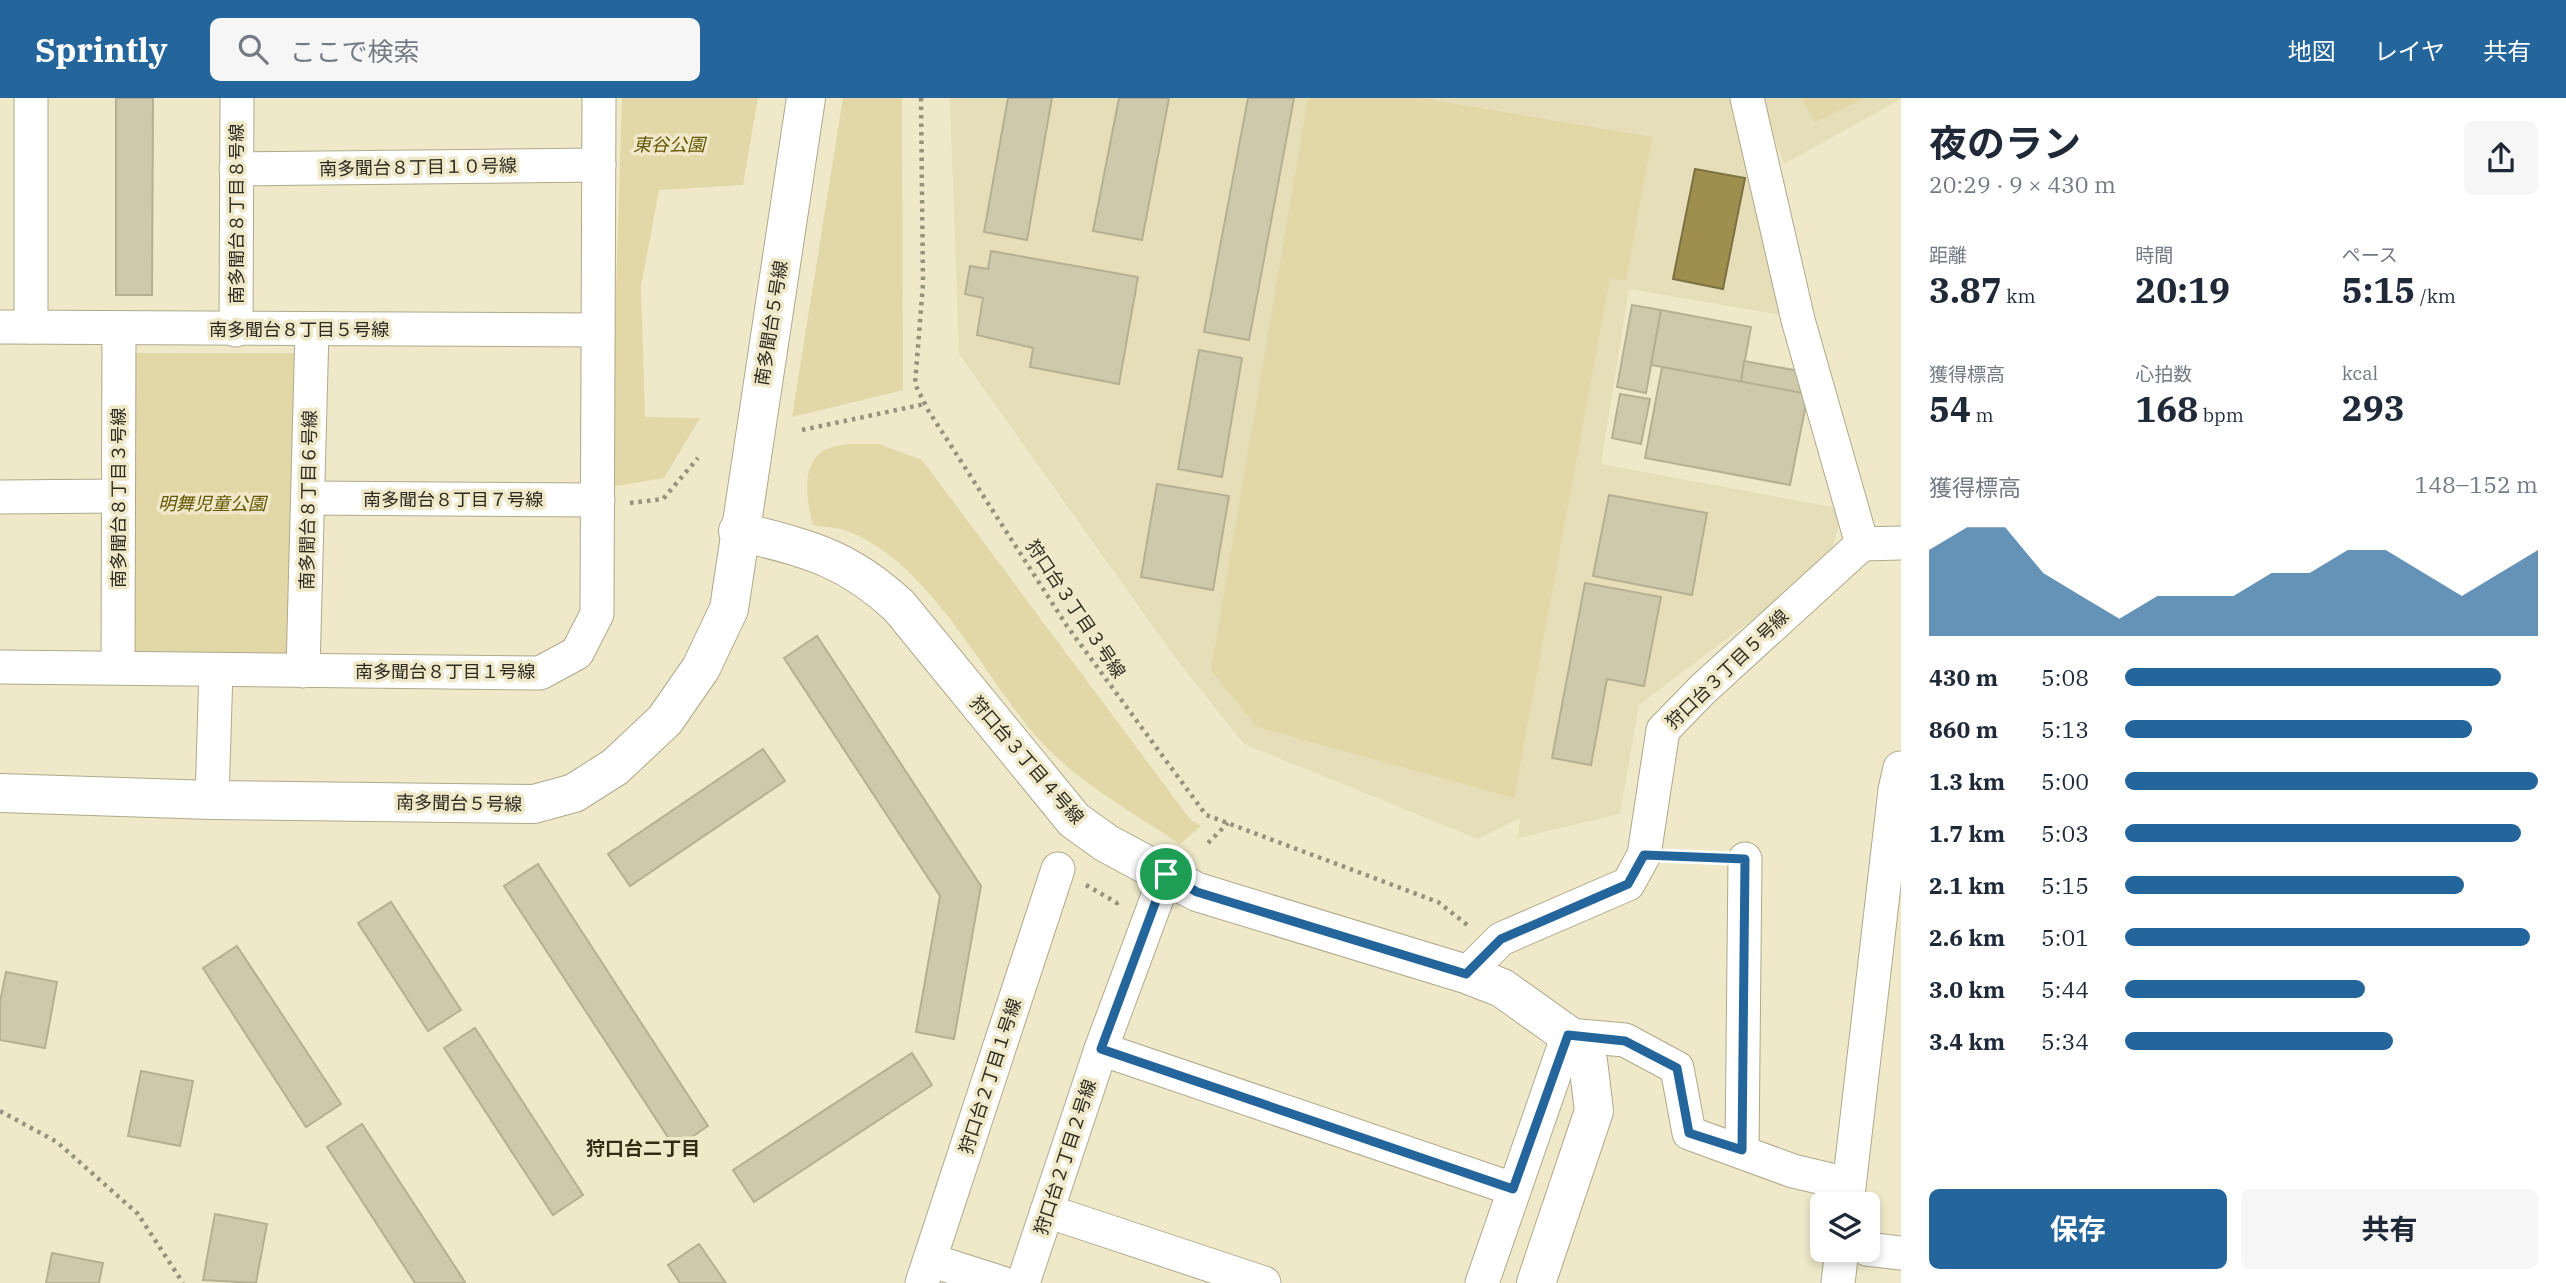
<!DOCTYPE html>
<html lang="ja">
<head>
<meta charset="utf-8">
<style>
	body { margin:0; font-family:"IBM Plex Serif","Noto Sans JP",serif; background:#f6f6f7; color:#1f2937; height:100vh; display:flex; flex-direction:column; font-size:26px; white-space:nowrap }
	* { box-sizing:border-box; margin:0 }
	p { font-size:23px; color:#747a83 }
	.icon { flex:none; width:38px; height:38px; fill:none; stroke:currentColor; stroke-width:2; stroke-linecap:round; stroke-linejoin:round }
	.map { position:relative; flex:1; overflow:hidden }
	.drawer { display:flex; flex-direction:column; background:#fff; width:665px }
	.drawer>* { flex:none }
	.tools { position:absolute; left:1810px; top:1094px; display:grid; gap:14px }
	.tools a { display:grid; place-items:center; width:70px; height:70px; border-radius:10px; background:#fff; box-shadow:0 4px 10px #0003; font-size:35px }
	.pin { position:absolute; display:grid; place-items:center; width:60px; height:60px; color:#fff; margin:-30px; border:4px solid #fff; border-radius:50%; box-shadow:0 2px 7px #0007 }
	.round { display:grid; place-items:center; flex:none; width:74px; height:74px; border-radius:10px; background:#f6f6f7 }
	.summary { display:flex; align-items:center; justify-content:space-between; height:119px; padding:0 28px }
	h1 { font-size:38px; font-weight:700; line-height:52px }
	.metrics { display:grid; grid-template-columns:repeat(3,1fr); gap:10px; height:119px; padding:7px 28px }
	.metrics div { display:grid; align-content:center }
	.metrics b { font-size:35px; font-weight:700 }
	.metrics small { font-size:19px; font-weight:400 }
	.metrics p { font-size:19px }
	.chart { height:196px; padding:14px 28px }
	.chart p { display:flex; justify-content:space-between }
	.chart svg { width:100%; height:126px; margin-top:7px; fill:#24669b; opacity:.7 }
	.button { display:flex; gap:14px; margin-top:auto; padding:14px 28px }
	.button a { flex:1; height:80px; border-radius:10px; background:#24669b; color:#fff; font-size:28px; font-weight:700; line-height:80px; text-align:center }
	.button a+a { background:#f6f6f7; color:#1f2937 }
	ul { padding:0 28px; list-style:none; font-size:23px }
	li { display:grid; grid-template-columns:112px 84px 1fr; align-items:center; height:52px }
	li i { height:18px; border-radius:9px; background:#24669b }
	header { display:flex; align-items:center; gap:42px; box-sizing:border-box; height:98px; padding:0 35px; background:#24669b; color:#fff }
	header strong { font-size:33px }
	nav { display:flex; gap:38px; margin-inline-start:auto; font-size:24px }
	.search { width:490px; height:63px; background:#f6f6f7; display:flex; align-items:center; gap:18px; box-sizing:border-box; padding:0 24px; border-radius:10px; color:#747a83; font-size:26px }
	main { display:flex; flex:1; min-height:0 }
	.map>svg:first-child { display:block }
	.built { fill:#e6deb8 }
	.green { fill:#e1d7a7 }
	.water { fill:#9e8f4f; stroke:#7c7141; stroke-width:2 }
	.building { fill:#cfc9ab; stroke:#b6b093; stroke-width:2 }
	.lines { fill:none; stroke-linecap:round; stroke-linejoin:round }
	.minor-casing { stroke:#afa98c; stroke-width:35 }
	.tertiary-casing { stroke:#afa98c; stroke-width:40 }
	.path { stroke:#96927c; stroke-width:4.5; stroke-dasharray:3.5 5; stroke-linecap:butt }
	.minor { stroke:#fff; stroke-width:33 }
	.tertiary { stroke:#fff; stroke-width:38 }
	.route-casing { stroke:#fff; stroke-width:14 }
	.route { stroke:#24669b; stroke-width:9 }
	.labels { text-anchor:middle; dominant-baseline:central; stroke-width:7; stroke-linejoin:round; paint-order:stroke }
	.park-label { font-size:18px; font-style:italic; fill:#645500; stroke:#efe9ca }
	.street-label { font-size:18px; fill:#2d2a1f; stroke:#efe9ca }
	.neighbourhood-label { font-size:19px; font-weight:bold; fill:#322d14; stroke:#efe9ca }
</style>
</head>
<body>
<header>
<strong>Sprintly</strong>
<div class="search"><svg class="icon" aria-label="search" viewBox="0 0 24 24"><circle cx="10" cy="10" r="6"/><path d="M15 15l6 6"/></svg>ここで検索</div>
<nav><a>地図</a><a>レイヤ</a><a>共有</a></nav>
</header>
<main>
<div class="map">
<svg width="1901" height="1185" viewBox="0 0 1901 1185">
	<rect width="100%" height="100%" fill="#efe9ca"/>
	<g class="built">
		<path d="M950,0h791l47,218 -159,-27 -28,175 242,45 -14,52 -190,144 -19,109 -102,24 2,-20 -42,21 -234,-95 -70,-88 -215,-302z"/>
		<path d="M1760,0h141v1l-117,65z"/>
	</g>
	<g class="green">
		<path d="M622,0h136l-15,87 -84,5 -18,96 4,131 55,1 -36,60 -54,9z"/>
		<path d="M843,0h59l1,292 -111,27z"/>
		<path d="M1308,0h113l231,39 -26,144 -16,-3 -96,520 -257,-71 -46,-57z"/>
		<path d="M1801,0h64l-50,24z"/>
		<path d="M133,255h161l-2,300 -161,3z"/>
		<path d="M847,346h32l43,16 268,359 11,7 -21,18c-49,-33 -107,-64 -145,-109 -53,-62 -109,-178 -191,-205 -9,-3 -21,-3 -31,-5 -6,-21 -13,-61 11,-75 7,-3 16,-5 23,-6z"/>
	</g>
	<path class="water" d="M1695,71l50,9 -22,111 -50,-10z"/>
	<g class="building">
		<path d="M116,0h37l-1,197h-36z"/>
		<path d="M1008,0h44l-25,142 -43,-8z"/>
		<path d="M1119,0h50l-27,142 -49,-9z"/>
		<path d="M1248,0h46l-45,242 -45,-8z"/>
		<path d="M991,153l147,26 -19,107 -89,-17 3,-19 -56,-13 6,-37 -18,-4 5,-28 18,3z"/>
		<path d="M1632,207l29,5 -15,83 -29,-6z"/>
		<path d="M1661,212l90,17 -10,55 -90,-17z"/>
		<path d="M1199,252l43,8 -20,119 -44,-8z"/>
		<path d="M1744,263l61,11 -4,21 -60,-11z"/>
		<path d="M1662,269l146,27 -18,91 -145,-27z"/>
		<path d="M1620,296l30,5 -9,45 -29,-6z"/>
		<path d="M1157,386l72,12 -16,94 -72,-13z"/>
		<path d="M1609,397l98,18 -15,82 -99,-19z"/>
		<path d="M1585,485l76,14 -17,89 -37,-7 -16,86 -39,-7z"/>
		<path d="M817,538l164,250 -27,153 -38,-7 24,-136 -156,-238z"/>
		<path d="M763,651l22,32 -155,105 -22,-32z"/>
		<path d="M538,766l170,262 -33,22 -171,-262z"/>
		<path d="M391,804l70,108 -33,21 -70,-108z"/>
		<path d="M237,848l104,158 -35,23 -103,-159z"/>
		<path d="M6,874l51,10 -12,66 -45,-8v-38z"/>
		<path d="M475,930l108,167 -30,20 -109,-167z"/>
		<path d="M912,955l20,32 -178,117 -21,-32z"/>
		<path d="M141,973l52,10 -13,65 -52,-10z"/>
		<path d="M362,1026l103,158 -1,1h-49l-88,-136z"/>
		<path d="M215,1116l52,10 -11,59 -53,-3z"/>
		<path d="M699,1146l27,39h-46l-12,-18z"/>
		<path d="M52,1155l51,10 -4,20h-53z"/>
	</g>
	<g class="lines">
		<g class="minor-casing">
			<g id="minor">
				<path d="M1747,0l51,222 64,224"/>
				<path d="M236,71l363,-4"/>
				<path d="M0,229l598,3"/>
				<path d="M31,229v-229"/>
				<path d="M236,232l1,-232"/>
				<path d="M0,399l118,-1"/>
				<path d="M308,400l290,2"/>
				<path d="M1862,446l39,-1"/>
				<path d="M0,569l540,6 37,-20 20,-39 2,-516"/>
				<path d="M118,569l1,-339"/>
				<path d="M303,573l9,-342"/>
				<path d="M212,702l4,-130"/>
				<path d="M1466,876l35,-35 127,-55 16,-29 19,-125 40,-41 159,-145"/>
				<path d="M1101,951l412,140"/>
				<path d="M1742,1052l3,-291"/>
				<path d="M1847,1106l48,-414 5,-22"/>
				<path d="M1047,1113l217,72"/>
				<path d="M1867,1151l34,4"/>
				<path d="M930,1162l72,23"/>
				<path d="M922,1185l136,-414"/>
				<path d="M1023,1185l78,-234 65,-175"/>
				<path d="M1482,1185l86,-248 57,5 52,28 12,65 104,38 55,13"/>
				<path d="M1838,1185l4,-33"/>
			</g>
		</g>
		<g class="tertiary-casing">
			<g id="tertiary">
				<path d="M738,433c69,18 107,25 161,75l175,214 32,23 91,49 269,82 36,14 66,47 20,26 6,50 -58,172"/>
				<path d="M0,695l212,7 322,4 40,-11 41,-26 50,-47 36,-52 28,-59 77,-511"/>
			</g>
		</g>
		<g class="path">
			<path d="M921,0l2,186 -8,100 13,26 139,216 139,189 232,87 32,25"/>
			<path d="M802,332l123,-26"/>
			<path d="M630,405l33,-4 35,-41"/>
			<path d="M1208,745l20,-20"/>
			<path d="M1676,759l40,1"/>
			<path d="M1086,787l31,18 4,-2"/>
			<path d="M0,1013l57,31 81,72 45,69"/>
		</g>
		<use href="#minor" class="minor"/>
		<use href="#tertiary" class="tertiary"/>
	</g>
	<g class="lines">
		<g class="route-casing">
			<path id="route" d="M1644,757l101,4 -3,291 -53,-17 -12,-65 -52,-27 -57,-6 -55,154 -412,-140 65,-175 31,18 269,82 35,-35 127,-55z"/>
		</g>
		<use href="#route" class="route"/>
	</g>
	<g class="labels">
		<g class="park-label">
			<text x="669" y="46">東谷公園</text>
			<text x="212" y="405">明舞児童公園</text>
		</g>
		<g class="street-label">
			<text transform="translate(418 69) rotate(-1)">南多聞台８丁目１０号線</text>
			<text transform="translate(236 116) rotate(-90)">南多聞台８丁目８号線</text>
			<text transform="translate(771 225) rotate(-81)">南多聞台５号線</text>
			<text x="299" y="231">南多聞台８丁目５号線</text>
			<text transform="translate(118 400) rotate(-90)">南多聞台８丁目３号線</text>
			<text x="453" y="401">南多聞台８丁目７号線</text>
			<text transform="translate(308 402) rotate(-89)">南多聞台８丁目６号線</text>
			<text transform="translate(1076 511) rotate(56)">狩口台３丁目３号線</text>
			<text transform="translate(1727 571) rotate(-44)">狩口台３丁目５号線</text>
			<text x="445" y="573">南多聞台８丁目１号線</text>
			<text transform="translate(1027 662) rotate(49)">狩口台３丁目４号線</text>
			<text transform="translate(459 705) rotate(1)">南多聞台５号線</text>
			<text transform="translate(990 978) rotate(-72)">狩口台２丁目１号線</text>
			<text transform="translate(1065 1059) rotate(-72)">狩口台２丁目２号線</text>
		</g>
		<g class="neighbourhood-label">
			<text x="643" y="1050">狩口台二丁目</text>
		</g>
	</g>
</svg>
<div class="tools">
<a><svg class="icon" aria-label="layers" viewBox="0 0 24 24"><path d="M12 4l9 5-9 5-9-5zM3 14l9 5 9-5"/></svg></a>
</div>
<div class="pin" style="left:1166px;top:776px;background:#1e9e55"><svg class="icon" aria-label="arrive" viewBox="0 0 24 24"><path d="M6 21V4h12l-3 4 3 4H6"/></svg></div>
</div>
<section class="drawer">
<div class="summary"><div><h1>夜のラン</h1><p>20:29 · 9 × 430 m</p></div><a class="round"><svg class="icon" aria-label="share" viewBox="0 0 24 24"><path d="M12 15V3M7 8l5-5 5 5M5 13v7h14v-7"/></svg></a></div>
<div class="metrics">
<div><p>距離</p><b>3.87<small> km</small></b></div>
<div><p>時間</p><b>20:19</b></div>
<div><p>ペース</p><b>5:15<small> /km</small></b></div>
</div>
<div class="metrics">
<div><p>獲得標高</p><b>54<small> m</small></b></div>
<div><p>心拍数</p><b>168<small> bpm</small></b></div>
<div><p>kcal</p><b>293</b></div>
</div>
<div class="chart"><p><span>獲得標高</span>148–152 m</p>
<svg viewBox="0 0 160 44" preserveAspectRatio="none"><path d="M0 44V14L10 6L20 6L30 22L40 30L50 38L60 30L70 30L80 30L90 22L100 22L110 14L120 14L130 22L140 30L150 22L160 14V44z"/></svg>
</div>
<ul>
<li><b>430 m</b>5:08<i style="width:91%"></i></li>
<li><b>860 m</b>5:13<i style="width:84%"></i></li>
<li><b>1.3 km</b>5:00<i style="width:100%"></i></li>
<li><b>1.7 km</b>5:03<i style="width:96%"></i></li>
<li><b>2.1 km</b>5:15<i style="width:82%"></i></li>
<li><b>2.6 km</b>5:01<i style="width:98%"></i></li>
<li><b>3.0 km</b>5:44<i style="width:58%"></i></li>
<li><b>3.4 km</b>5:34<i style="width:65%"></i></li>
</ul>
<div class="button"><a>保存</a><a>共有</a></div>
</section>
</main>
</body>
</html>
